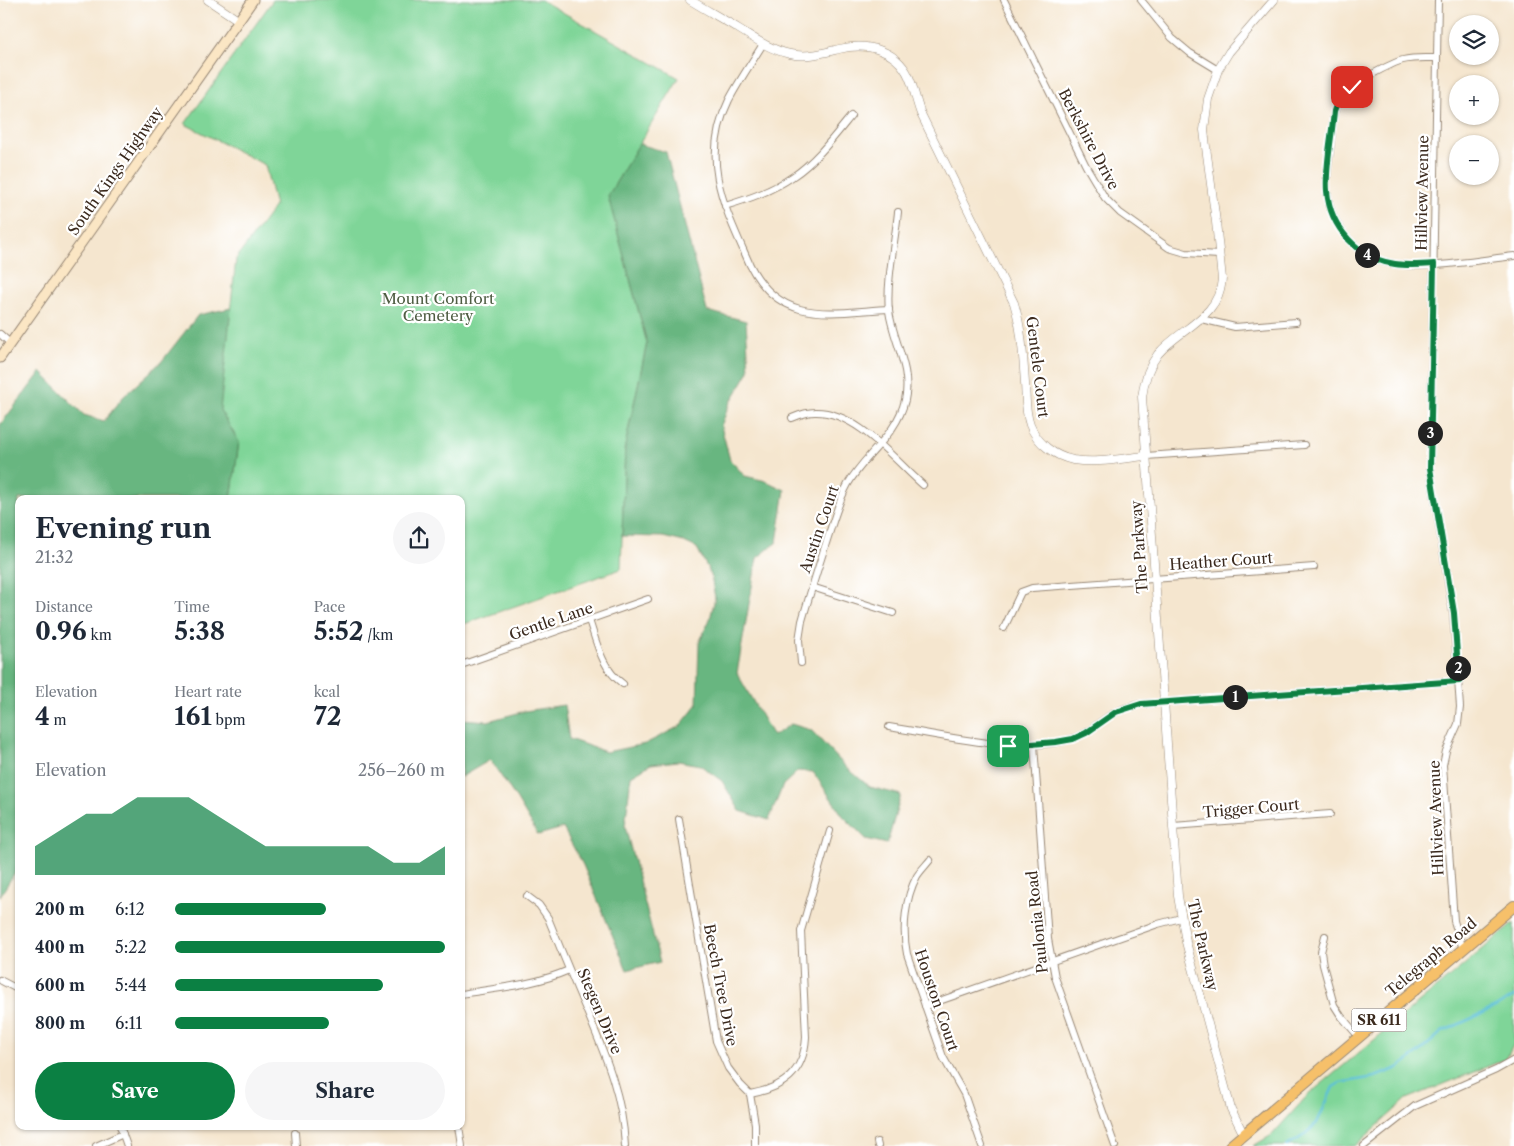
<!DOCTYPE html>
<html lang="en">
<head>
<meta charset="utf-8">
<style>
	body { margin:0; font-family:"Libre Caslon Text",serif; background:#f6f6f7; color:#1f2937; height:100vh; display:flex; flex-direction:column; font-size:19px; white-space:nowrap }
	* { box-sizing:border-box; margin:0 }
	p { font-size:16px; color:#747a83 }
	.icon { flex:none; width:28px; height:28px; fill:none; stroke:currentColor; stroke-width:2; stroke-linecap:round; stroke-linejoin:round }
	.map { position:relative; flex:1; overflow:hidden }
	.panel { position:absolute; left:15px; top:495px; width:450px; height:635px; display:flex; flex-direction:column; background:#fff; border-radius:10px; box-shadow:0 1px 4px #0004 }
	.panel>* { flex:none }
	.tools { position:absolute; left:1449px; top:15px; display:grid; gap:10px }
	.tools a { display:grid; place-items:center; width:50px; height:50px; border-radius:50%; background:#fff; box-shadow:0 1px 4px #0004; font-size:25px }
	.pin { position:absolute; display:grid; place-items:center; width:42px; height:42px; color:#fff; margin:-21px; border-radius:10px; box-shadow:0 2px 8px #0006 }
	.km { position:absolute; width:25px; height:25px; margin:-12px; border-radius:50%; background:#222; color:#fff; font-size:14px; line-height:25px; text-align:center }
	.round { display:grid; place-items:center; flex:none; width:52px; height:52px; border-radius:26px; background:#f6f6f7 }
	.headline { display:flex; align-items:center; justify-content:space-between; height:85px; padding:0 20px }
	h1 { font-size:28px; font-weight:700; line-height:38px }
	.stats { display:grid; grid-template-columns:repeat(3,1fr); gap:8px; height:85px; padding:5px 20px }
	.stats div { display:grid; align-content:center }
	.stats b { font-size:25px; font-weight:700 }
	.stats small { font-size:14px; font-weight:400 }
	.stats p { font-size:14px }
	.chart { height:140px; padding:10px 20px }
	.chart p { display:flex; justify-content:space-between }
	.chart svg { width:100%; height:90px; margin-top:5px; fill:#0b8043; opacity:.7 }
	.primary-button { display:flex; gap:10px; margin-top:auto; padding:10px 20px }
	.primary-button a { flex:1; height:58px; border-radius:30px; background:#0b8043; color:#fff; font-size:20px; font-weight:700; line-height:58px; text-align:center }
	.primary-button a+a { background:#f6f6f7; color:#1f2937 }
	ul { padding:0 20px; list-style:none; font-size:16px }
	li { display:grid; grid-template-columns:80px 60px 1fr; align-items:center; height:38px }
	li i { height:12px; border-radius:6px; background:#0b8043 }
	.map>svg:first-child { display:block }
	.green { fill:#7fd598; stroke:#5d805b }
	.forest { fill:#67b680; stroke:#51704f }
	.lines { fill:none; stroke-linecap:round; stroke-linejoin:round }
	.stream { stroke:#5bc0d9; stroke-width:2.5 }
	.minor-casing { stroke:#988876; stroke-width:8 }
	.tertiary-casing { stroke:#988876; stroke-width:9 }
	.secondary-casing { stroke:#988876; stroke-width:11 }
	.primary-casing { stroke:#988876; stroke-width:12 }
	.minor { stroke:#fff; stroke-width:6 }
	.tertiary { stroke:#fff; stroke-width:8 }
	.secondary { stroke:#fbe6c4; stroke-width:9 }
	.primary { stroke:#f6c06b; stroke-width:10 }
	.route-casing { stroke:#fff; stroke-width:10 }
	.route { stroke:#0b8043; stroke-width:6 }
	.labels { text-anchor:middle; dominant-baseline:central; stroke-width:4.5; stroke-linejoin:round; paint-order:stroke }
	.shield { fill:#fff; stroke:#766a62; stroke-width:1 }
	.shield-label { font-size:14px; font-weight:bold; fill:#3b2a1e }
	.street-label { font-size:15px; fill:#3b2a1e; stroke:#fff }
	.park-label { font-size:15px; fill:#4f5d43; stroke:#fff }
</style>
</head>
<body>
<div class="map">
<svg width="1514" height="1146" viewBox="0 0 1514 1146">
	<rect width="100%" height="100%" fill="#fff"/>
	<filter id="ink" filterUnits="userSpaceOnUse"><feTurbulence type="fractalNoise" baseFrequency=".02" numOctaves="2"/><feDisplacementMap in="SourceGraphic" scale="10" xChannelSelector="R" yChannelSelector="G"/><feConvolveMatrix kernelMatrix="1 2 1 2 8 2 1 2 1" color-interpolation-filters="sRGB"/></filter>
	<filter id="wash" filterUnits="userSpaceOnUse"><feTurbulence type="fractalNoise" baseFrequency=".0096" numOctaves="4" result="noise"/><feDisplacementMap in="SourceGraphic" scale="20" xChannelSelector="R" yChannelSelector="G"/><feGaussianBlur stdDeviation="1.12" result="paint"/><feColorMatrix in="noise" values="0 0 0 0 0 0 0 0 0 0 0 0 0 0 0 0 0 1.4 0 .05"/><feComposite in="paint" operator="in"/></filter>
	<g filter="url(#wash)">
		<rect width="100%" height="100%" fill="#f5e6cf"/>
		<g class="green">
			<path d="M273,0h268l138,78 -71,118 39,147 -22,103 -4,123 -160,56v-126h-230l8,-57 -20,-31 17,-152 39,-53 -10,-41 -80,-41z"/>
			<path d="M1514,923v121l-8,15 -99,40 -52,47h-102l19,-11 35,-39z"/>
		</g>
		<g class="forest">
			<path d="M639,144l27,8 41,159 39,10 3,50 -20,34 -8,21 9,34 15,16 21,5 19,9 -8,52 -20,16 -20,115 36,63 18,-12 20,6 36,38 23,19 31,8 -14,49 -21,-5 -23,-23 -30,-44 -15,-1 -15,14 -14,35 -29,-9 -18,-30 -22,-16 -22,-4 -27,3 -20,12 -6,50 35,136 -33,8 -44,-105 -20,-37 -25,7 -22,-37 -26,-38 -29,17v-58l27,2 37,-10 39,-6 5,34 37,13 39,-8 35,-18 17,-21 2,-62 11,-24 5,-21 -4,-23 -14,-27 -13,-6 -21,-5 -41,-1 3,-90 22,-103 -39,-147z"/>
			<path d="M231,308l-11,102 19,32 -8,57h-212v367l-19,30v-471l41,-53 43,43 20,6 19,-24 39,-36 36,-46z"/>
		</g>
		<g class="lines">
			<path class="stream" d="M1287,1146l16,-10 14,-13 16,-36 7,-4 35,-6 23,-9 19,-14 25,-22 50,-23 22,-13"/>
		</g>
	</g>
	<g filter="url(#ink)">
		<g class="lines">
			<g class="minor-casing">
				<g id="minor">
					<path d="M1004,0l82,166 19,32 15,15 49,35 17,5 33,2"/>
					<path d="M1141,0l31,38 18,15 28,17"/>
					<path d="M1438,0l-8,468 23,145 7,94 -2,17 -12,27 -3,14 11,156 9,28"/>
					<path d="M763,44c-11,18 -24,37 -34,56 -30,61 -4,108 21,165 31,61 81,47 139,44"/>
					<path d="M1437,58c-11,0 -23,-1 -34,2 -12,3 -52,25 -60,33 -11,13 -10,32 -12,47 -1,16 -5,34 -4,50 2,30 23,59 51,70 35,13 99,0 136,-4"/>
					<path d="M725,206c23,-7 47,-15 67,-29 23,-15 42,-40 59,-61"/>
					<path d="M1201,319l34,8 61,-5"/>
					<path d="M0,334l10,9"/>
					<path d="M792,418c7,-3 15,-6 23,-6 42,-1 79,48 108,73"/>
					<path d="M1146,456l158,-11"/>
					<path d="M812,587l81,26"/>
					<path d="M589,620c8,24 13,49 34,64"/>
					<path d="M1004,628l17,-36 11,-4 282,-21"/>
					<path d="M801,663l-2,-23 3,-19c8,-28 17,-56 26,-84 6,-18 11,-37 20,-53 17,-30 49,-49 57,-84 7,-31 -12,-59 -16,-89 -3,-27 6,-70 9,-99"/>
					<path d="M461,665l187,-66"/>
					<path d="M889,727c53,8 133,29 185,11 13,-4 23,-14 35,-22 10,-6 20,-10 32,-12l318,-23"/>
					<path d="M1034,745l14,194 7,38 60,169"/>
					<path d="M679,819l37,222 12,27 12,16 10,10 5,30v22"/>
					<path d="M1173,826l157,-12"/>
					<path d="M930,860c-4,5 -9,10 -13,16 -12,22 -15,54 -10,78l36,103 21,37 18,52"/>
					<path d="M527,896l12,9 9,13c13,32 26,64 40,96 18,43 35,84 37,132"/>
					<path d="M1325,936l-4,16 2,13 11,40 7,11 18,21"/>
					<path d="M0,980l19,10"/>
					<path d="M461,994c37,-6 74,-9 108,-24"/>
					<path d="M925,1006l233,-82 23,-6"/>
					<path d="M750,1094c33,-6 54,-21 56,-57l-5,-106 29,-100"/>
					<path d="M120,1126l7,20"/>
					<path d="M459,1126l3,20"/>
					<path d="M295,1133l1,13"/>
					<path d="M877,1142l1,4"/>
					<path d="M96,1146l27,-12"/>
					<path d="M1364,1146l51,-40 81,-36 18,-10"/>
				</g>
			</g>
			<g class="tertiary-casing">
				<g id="tertiary">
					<path d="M208,0l30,20"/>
					<path d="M690,0c16,10 33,19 49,29 16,10 32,21 51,25 17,4 33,-1 49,-5 29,-7 61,1 72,33 4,11 6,22 10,32l93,189c8,26 9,53 11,80 1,14 0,29 5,42 7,18 24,31 43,35 24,4 50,-2 73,-4"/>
					<path d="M1244,1135l-13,-26 -45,-167 -8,-46 -36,-499c2,-16 6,-30 16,-43 22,-26 61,-36 64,-75l-6,-57 -10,-75 -2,-17 4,-31 10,-29 11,-18 45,-52"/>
				</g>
			</g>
			<g class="secondary-casing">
				<path id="secondary" d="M0,358l253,-358"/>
			</g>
			<g class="primary-casing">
				<path id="primary" d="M1230,1146l284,-240"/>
			</g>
			<use href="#minor" class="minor"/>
			<use href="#tertiary" class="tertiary"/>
			<use href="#secondary" class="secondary"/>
			<use href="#primary" class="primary"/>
		</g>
	</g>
	<g class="lines" filter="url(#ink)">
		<g class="route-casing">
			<path id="route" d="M1008,746l48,-4 17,-3 13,-6 30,-21 25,-8 318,-23 -5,-68 -24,-145 4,-204c-13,1 -26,2 -39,0 -36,-5 -65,-36 -68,-73 -2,-23 5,-55 7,-80 3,-11 9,-18 18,-24"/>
		</g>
		<use href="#route" class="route"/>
	</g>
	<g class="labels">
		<rect class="shield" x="1351.5" y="1008.5" width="55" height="23" rx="4"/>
		<g class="shield-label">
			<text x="1379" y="1020">SR 611</text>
		</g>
		<g class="street-label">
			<text transform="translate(1089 139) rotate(62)">Berkshire Drive</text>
			<text transform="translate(115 171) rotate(-55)">South Kings Highway</text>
			<text transform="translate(1422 193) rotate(-89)">Hillview Avenue</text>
			<text transform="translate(1038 367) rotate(83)">Gentele Court</text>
			<text transform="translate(819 529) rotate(-71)">Austin Court</text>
			<text transform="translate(1139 547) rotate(-94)">The Parkway</text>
			<text transform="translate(1221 561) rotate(-4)">Heather Court</text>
			<text transform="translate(551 621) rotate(-19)">Gentle Lane</text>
			<text transform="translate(1251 808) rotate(-5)">Trigger Court</text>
			<text transform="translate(1436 818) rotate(-92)">Hillview Avenue</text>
			<text transform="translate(1037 922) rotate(-96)">Paulonia Road</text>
			<text transform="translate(1203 945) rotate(77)">The Parkway</text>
			<text transform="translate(1431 957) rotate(-40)">Telegraph Road</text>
			<text transform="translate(721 985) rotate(79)">Beech Tree Drive</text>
			<text transform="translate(937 1000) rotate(71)">Houston Court</text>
			<text transform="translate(600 1011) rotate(67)">Stegen Drive</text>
		</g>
		<g class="park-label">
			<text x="438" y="298">Mount Comfort<tspan x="438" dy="17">Cemetery</tspan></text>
		</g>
	</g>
</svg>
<div class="tools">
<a><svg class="icon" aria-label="layers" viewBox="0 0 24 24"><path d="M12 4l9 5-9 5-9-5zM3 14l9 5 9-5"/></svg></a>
<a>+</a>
<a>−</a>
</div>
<div class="pin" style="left:1008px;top:746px;background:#1e9e55"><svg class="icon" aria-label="arrive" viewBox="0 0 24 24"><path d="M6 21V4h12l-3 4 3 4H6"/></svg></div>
<div class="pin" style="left:1352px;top:87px;background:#d93025"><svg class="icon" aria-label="check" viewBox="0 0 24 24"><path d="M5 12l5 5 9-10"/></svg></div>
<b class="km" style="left:1235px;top:697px">1</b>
<b class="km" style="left:1458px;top:668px">2</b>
<b class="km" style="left:1430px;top:433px">3</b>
<b class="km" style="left:1367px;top:255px">4</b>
<section class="panel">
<div class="headline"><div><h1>Evening run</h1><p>21:32</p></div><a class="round"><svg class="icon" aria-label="share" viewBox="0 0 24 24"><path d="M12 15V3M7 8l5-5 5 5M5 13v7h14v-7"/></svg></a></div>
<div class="stats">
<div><p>Distance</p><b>0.96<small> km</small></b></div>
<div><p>Time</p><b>5:38</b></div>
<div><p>Pace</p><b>5:52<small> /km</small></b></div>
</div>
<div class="stats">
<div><p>Elevation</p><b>4<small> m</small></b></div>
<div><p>Heart rate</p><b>161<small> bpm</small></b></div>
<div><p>kcal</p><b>72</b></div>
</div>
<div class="chart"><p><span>Elevation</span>256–260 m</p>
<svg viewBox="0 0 160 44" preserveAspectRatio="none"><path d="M0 44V30L10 22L20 14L30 14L40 6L50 6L60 6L70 14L80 22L90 30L100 30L110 30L120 30L130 30L140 38L150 38L160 30V44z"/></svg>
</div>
<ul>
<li><b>200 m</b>6:12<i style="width:56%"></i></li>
<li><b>400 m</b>5:22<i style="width:100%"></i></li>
<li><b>600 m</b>5:44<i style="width:77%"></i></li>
<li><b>800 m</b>6:11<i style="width:57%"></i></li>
</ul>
<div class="primary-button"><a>Save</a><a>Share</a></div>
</section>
</div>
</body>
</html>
